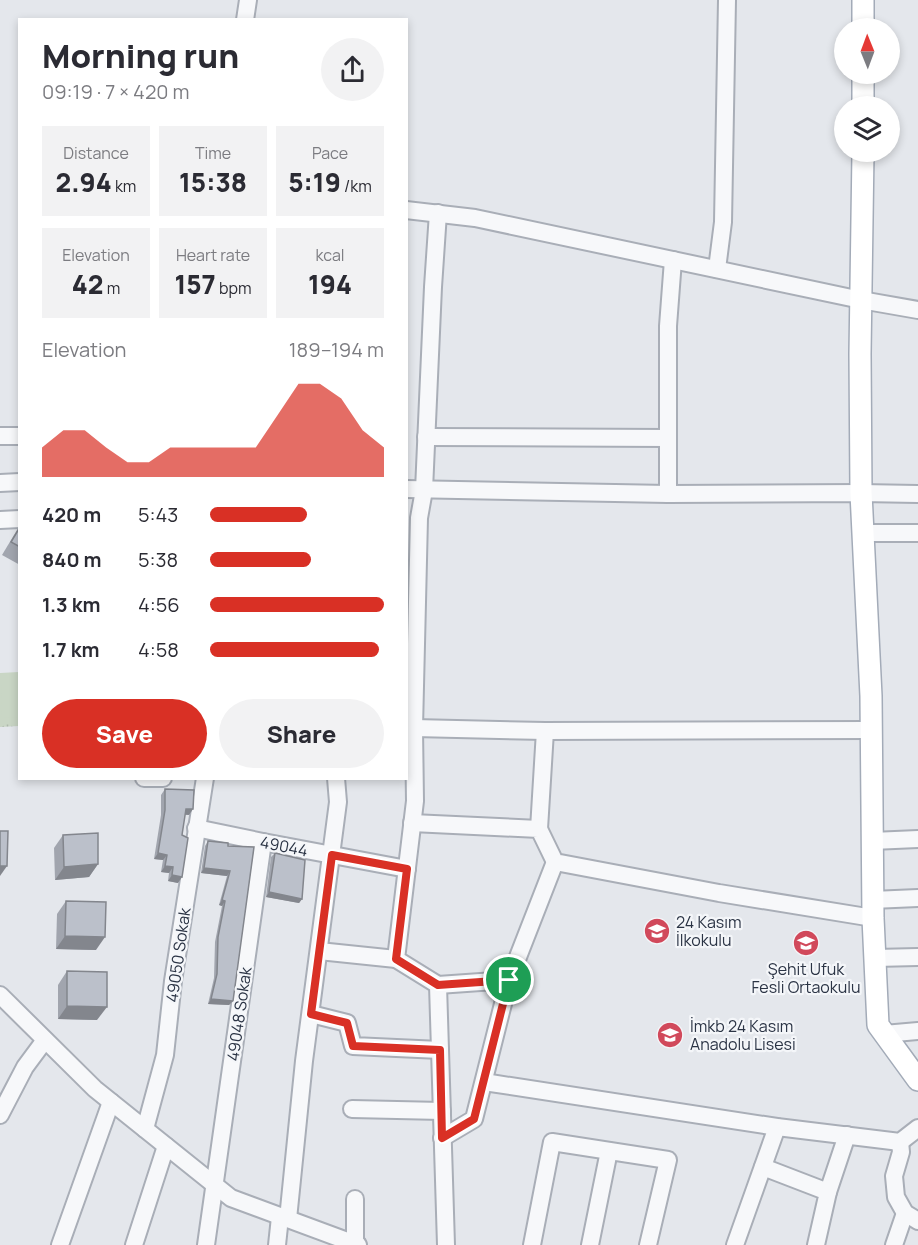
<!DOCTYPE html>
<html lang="en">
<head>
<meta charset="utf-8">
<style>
	body { margin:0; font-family:Manrope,sans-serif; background:#f2f2f3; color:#2b2b33; height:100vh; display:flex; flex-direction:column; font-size:22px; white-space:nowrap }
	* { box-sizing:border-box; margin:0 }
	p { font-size:20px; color:#7c7c81 }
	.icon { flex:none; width:33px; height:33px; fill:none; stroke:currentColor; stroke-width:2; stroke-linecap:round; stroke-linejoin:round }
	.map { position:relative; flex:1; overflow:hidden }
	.drawer { position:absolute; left:18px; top:18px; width:390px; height:762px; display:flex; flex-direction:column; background:#fff; border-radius:0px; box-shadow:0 3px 9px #0003 }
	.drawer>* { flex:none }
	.needle { width:39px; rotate:359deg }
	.buttons { position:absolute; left:834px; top:18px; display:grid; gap:12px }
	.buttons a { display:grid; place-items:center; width:66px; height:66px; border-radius:50%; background:#fff; box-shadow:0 3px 9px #0003; font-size:30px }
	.pin { position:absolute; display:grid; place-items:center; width:51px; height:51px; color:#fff; margin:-26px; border:3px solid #fff; border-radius:50%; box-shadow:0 2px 6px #0007 }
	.round { display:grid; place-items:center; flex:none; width:63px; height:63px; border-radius:32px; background:#f2f2f3 }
	.overview { display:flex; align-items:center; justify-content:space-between; height:102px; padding:0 24px }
	h1 { font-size:33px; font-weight:800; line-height:45px }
	.stats { display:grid; grid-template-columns:repeat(3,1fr); gap:9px; height:102px; padding:6px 24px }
	.stats div { display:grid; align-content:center; border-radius:0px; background:#f2f2f3; text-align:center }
	.stats b { font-size:26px; font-weight:800 }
	.stats small { font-size:16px; font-weight:400 }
	.stats p { font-size:16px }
	.chart { height:168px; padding:12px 24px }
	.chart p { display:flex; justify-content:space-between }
	.chart svg { width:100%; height:108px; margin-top:6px; fill:#d93025; opacity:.7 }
	.primary-button { display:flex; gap:12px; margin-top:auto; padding:12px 24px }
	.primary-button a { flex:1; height:69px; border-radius:36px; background:#d93025; color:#fff; font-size:24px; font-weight:800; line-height:69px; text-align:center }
	.primary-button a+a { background:#f2f2f3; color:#2b2b33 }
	ul { padding:0 24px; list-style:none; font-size:20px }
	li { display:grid; grid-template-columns:96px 72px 1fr; align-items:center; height:45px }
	li i { height:15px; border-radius:8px; background:#d93025 }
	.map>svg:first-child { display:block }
	.park { fill:url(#park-tufts) }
	.garden { fill:#c9d6c5 }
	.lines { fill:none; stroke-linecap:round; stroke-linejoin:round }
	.minor-casing { stroke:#a9aeb7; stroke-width:20 }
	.major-casing { stroke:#a3abb8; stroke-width:24 }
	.minor { stroke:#f7f8fa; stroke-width:16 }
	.major { stroke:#fff; stroke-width:21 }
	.wall { fill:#a1a5ae }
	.shaded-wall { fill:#83868d }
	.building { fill:#bbc0ca; stroke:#83868d; stroke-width:1.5 }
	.route-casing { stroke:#fff; stroke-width:12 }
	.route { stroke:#d93025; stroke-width:8 }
	.labels { text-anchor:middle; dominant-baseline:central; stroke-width:4.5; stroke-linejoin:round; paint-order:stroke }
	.street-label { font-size:16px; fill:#2b3445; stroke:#f4f6f9 }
	.poi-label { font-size:16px; fill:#2b3445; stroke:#f4f6f9; text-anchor:start }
</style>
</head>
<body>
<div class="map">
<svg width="918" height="1245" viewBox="0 0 918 1245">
	<defs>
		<pattern id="park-tufts" width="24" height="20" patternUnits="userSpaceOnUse" patternTransform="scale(1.5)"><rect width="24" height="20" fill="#c9d6c5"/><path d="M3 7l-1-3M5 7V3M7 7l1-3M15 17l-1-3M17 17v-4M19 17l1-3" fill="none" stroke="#adb8ab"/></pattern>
	</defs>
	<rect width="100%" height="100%" fill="#e4e7ec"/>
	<path class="park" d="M19,672v54l-19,1v-54z"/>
	<path class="garden" d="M1,682h17l1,35 -17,1z"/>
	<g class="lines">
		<g class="minor-casing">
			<g id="minor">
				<path d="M245,20l3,-20"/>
				<path d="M406,210l69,8 386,82 57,10"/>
				<path d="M438,213l-5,74 -9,203 -5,28 -5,210 1,73 -19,158 42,26 8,260"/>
				<path d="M717,269l6,-47 4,-222"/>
				<path d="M0,436h20"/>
				<path d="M426,437l242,1"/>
				<path d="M0,483l20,-1"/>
				<path d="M406,489l262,5 193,-1 57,1"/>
				<path d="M668,494v-168l5,-66"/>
				<path d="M0,520l20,-1"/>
				<path d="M863,533h55"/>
				<path d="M414,728l131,3 326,-1"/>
				<path d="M144,778h19"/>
				<path d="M412,823l127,6 16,33 164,31 154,25"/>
				<path d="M196,828l67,14 144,27"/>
				<path d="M539,829l6,-98"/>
				<path d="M872,841l46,-2"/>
				<path d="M872,900l46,-2"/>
				<path d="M319,951l77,8"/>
				<path d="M875,958l43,-1"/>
				<path d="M438,985l71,-5 46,-118"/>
				<path d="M0,995l95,94 136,109 127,47"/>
				<path d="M311,1014l36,9 6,23 87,4"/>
				<path d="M884,1034l34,-3"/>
				<path d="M484,1082l293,45 123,15 18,-14"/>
				<path d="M352,1109l90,2"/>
				<path d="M0,1115l25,-48 20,-27"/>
				<path d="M145,1129l20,-74 8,-74 32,-203"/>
				<path d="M442,1138l32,-19 35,-139"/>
				<path d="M900,1142l1,10 -7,24 2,21 9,16 13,8"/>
				<path d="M763,1167l65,25 -12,53"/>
				<path d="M828,1192l19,-57"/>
				<path d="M288,1219l16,-158 34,-259 -2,-24"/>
				<path d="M355,1244v-45"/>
				<path d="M60,1245l51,-143"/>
				<path d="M134,1245l32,-99"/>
				<path d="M206,1245l57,-403"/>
				<path d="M277,1245l3,-28"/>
				<path d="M532,1245l20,-103 116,18 -20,85"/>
				<path d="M590,1245l19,-94"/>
				<path d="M735,1245l42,-118"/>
				<path d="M894,1245l11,-32"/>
			</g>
		</g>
		<g class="major-casing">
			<g id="major">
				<path d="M863,0v28"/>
				<path d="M863,74v32"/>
				<path d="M863,152l-3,202 1,139 10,203 2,222 5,107 40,55"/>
			</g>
		</g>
		<use href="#minor" class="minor"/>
		<use href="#major" class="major"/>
	</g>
	<g class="wall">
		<path d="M20,525v40l-18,-10z"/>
		<path d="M165,789l24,26h-4l-3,20 -4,48 -10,-2 1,-8 -8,-1 2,-12 -9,-1 7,-44v-20z"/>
		<path d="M63,835l35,29 -9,13 -34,3 -1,-32z"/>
		<path d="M208,841l20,5 26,1 -21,154 -4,4 -21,-1 6,-26 1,-36 7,-36 -3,-1 8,-29 -26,-3 4,-27z"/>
		<path d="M275,853l27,46 -3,4 -33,-6 5,-40z"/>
		<path d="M66,901l30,49 -40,-1 1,-35z"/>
		<path d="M67,971l30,49 -39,-1v-34z"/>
	</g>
	<g class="shaded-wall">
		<path d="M186,809h7l-4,6 -7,-1z"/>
		<path d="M158,853l9,2 -4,5 -9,-1z"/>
		<path d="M98,864l-9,13 -34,3 9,-13z"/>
		<path d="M0,866h7l-7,10z"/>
		<path d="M165,866l8,1 -4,6 -8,-1z"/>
		<path d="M204,868l26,3 -3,5 -26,-3z"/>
		<path d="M172,875l10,2 -4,6 -10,-2z"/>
		<path d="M269,892l33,7 -3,4 -33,-6z"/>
		<path d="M222,900l3,1 -3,5 -3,-1z"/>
		<path d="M65,936l40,1 -9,13 -40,-1z"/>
		<path d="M211,999l22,2 -4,4 -21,-1z"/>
		<path d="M67,1006l40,1 -10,13 -39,-1z"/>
	</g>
	<g class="building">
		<path d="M20,527v20l-9,-5z"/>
		<path d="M165,789l29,1 -1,19h-7l-4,26 6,3 -6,39 -10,-2 1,-8 -8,-1 2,-11 -9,-2 7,-43z"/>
		<path d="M0,831h8l-1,35h-7z"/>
		<path d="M98,833v31l-34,3 -1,-32z"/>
		<path d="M208,841l20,2v3l26,1 -21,154 -22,-2 6,-25 1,-37 7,-36 -3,-1 8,-29 -26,-3z"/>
		<path d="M275,853l30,7 -3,39 -33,-7z"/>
		<path d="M66,901l40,1 -1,35 -40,-1z"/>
		<path d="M67,971l40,1v35l-40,-1z"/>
	</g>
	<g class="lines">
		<g class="route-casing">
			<path id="route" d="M332,855l75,14 -11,90 42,26 71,-5 -35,139 -32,19 -2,-88 -87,-4 -6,-23 -36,-9z"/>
		</g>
		<use href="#route" class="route"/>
	</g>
	<defs>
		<g id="school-disc" transform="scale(1.35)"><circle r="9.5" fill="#d1495b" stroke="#f4f6f9"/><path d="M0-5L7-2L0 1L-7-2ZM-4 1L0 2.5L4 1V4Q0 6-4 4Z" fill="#fff"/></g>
	</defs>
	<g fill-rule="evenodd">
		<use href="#school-disc" x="657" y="931"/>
		<use href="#school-disc" x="806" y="943"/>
		<use href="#school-disc" x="670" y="1035"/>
	</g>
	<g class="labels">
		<g class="street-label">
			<text transform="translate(284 846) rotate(11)">49044</text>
			<text transform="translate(178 955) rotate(-82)">49050 Sokak</text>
			<text transform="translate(239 1014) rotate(-82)">49048 Sokak</text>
		</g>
		<g class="poi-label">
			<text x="676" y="922">24 Kasım<tspan x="676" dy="18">İlkokulu</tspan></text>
			<text x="806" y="969" text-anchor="middle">Şehit Ufuk<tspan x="806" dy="18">Fesli Ortaokulu</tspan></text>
			<text x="690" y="1026">İmkb 24 Kasım<tspan x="690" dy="18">Anadolu Lisesi</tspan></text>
		</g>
	</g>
</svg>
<div class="buttons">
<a><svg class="needle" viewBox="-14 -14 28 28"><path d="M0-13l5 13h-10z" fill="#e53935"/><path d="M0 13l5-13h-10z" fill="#7c7c81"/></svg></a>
<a><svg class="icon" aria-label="layers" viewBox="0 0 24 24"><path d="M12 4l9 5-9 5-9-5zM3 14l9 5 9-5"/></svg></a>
</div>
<div class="pin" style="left:509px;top:980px;background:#1e9e55"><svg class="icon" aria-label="arrive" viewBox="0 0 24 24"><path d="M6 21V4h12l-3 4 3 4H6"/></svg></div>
<section class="drawer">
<div class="overview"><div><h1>Morning run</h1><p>09:19 · 7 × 420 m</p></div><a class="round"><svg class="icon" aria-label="share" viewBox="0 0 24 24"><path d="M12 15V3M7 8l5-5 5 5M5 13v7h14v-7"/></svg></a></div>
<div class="stats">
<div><p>Distance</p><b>2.94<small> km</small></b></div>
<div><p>Time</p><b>15:38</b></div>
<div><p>Pace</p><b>5:19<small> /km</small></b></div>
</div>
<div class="stats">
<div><p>Elevation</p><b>42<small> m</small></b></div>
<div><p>Heart rate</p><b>157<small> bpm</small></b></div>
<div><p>kcal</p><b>194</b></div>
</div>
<div class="chart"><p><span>Elevation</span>189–194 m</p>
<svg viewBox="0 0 160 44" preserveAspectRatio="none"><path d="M0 44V32L10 25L20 25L30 32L40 38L50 38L60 32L70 32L80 32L90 32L100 32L110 19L120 6L130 6L140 12L150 25L160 32V44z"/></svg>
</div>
<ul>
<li><b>420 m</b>5:43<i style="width:56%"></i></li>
<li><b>840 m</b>5:38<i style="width:58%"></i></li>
<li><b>1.3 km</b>4:56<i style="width:100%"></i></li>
<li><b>1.7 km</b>4:58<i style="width:97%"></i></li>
</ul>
<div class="primary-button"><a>Save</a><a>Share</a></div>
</section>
</div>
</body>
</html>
